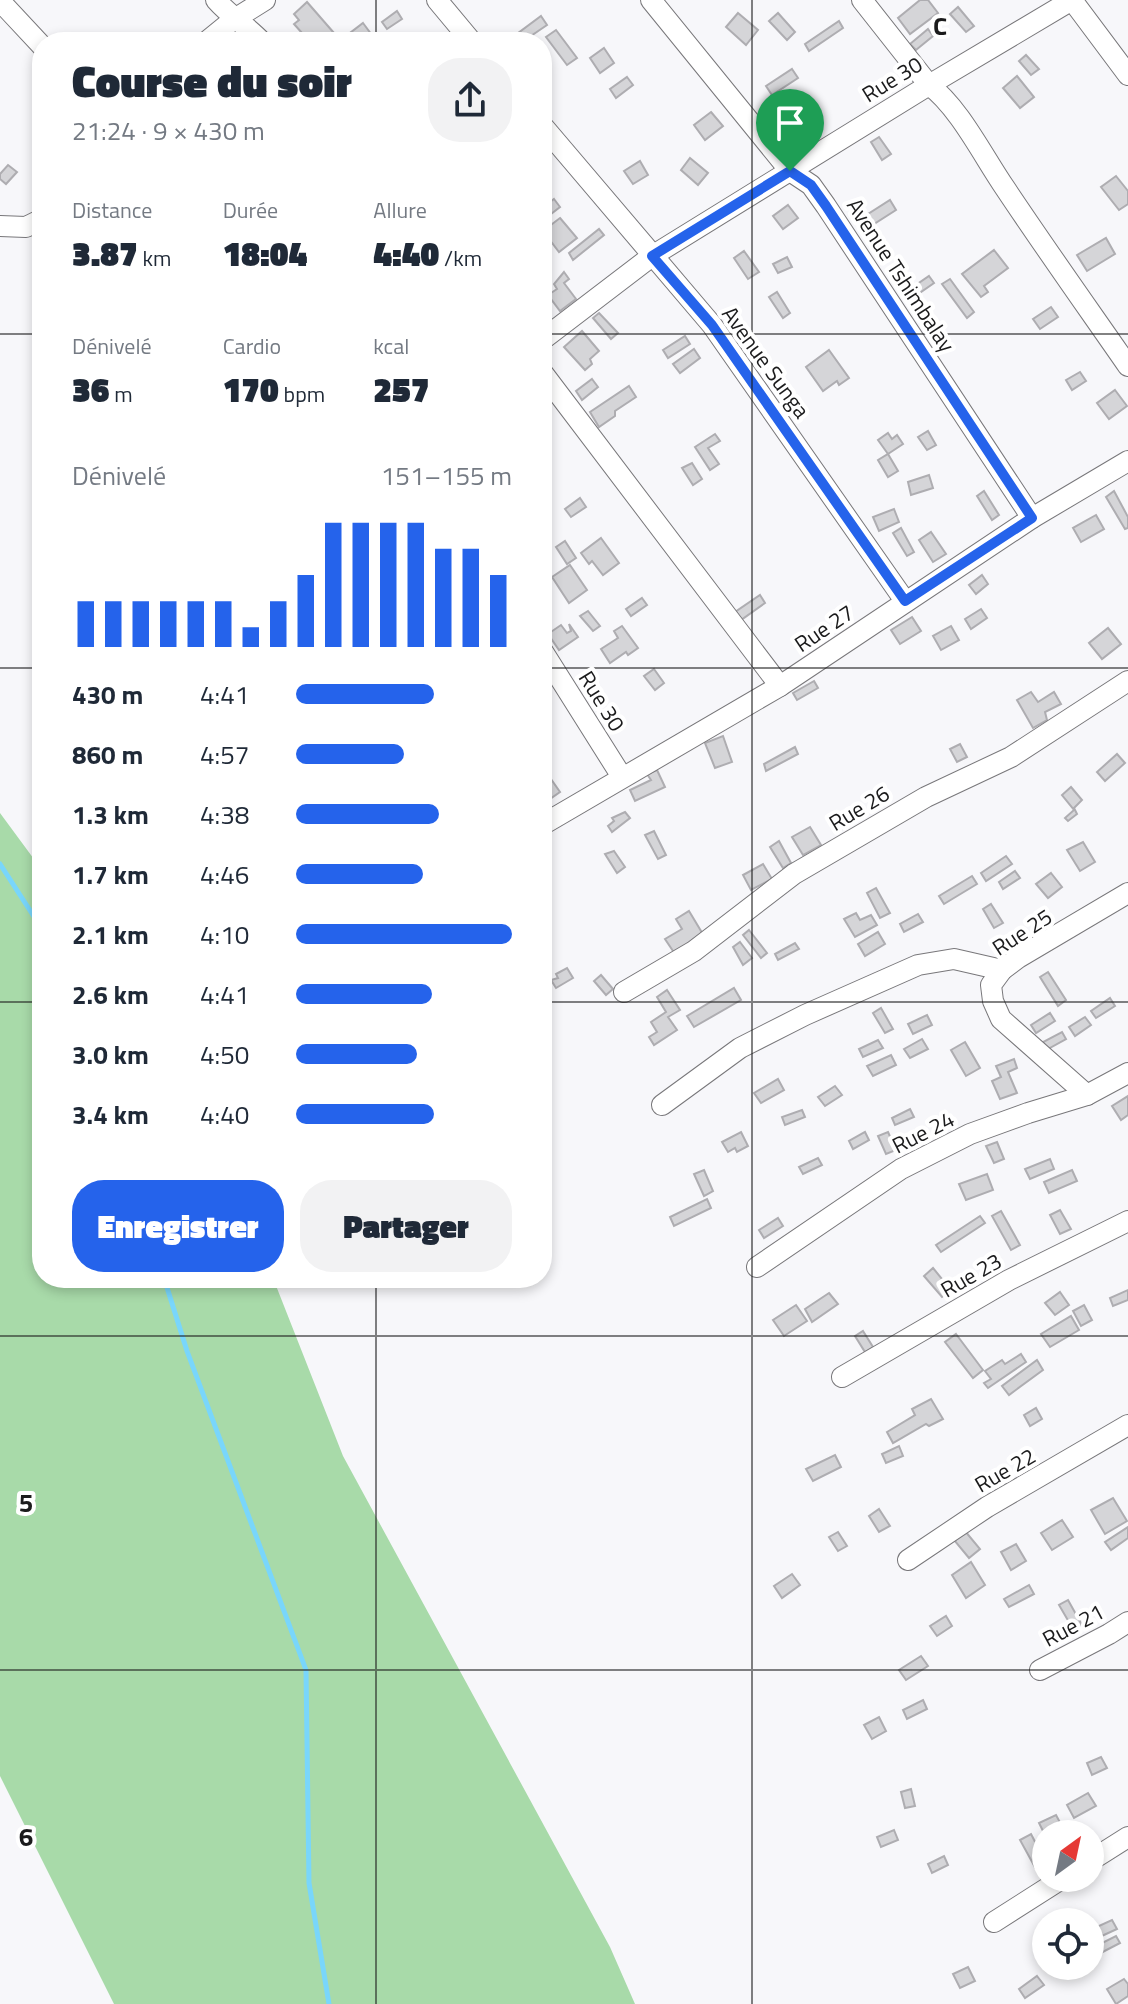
<!DOCTYPE html>
<html lang="fr">
<head>
<meta charset="utf-8">
<style>
	body { margin:0; font-family:"Titillium Web",sans-serif; background:#f2f2f3; color:#1f2937; height:100vh; display:flex; flex-direction:column; font-size:30px; white-space:nowrap }
	* { box-sizing:border-box; margin:0 }
	p { font-size:26px; color:#747a83 }
	.icon { flex:none; width:44px; height:44px; fill:none; stroke:currentColor; stroke-width:2; stroke-linecap:round; stroke-linejoin:round }
	.map { position:relative; flex:1; overflow:hidden }
	.panel { position:absolute; left:32px; top:32px; width:520px; height:1256px; display:flex; flex-direction:column; background:#fff; border-radius:32px; box-shadow:0 4px 12px #0003 }
	.panel>* { flex:none }
	.needle { width:52px; rotate:33deg }
	.tools { position:absolute; left:1032px; top:1820px; display:grid; gap:16px }
	.tools a { display:grid; place-items:center; width:72px; height:72px; border-radius:50%; background:#fff; box-shadow:0 4px 12px #0003; font-size:40px }
	.pin { position:absolute; display:grid; place-items:center; width:68px; height:68px; color:#fff; margin:-82px -34px; border-radius:50% 50% 50% 0; rotate:-45deg; box-shadow:0 0 8px #0007 }
	.pin .icon { rotate:45deg }
	.round { display:grid; place-items:center; flex:none; width:84px; height:84px; border-radius:32px; background:#f2f2f3 }
	.overview { display:flex; align-items:center; justify-content:space-between; height:136px; padding:0 40px }
	h1 { font-size:44px; font-weight:800; line-height:60px }
	.stats { display:grid; grid-template-columns:repeat(3,1fr); gap:12px; height:136px; padding:8px 40px }
	.stats div { display:grid; align-content:center }
	.stats b { font-size:34px; font-weight:800 }
	.stats small { font-size:22px; font-weight:400 }
	.stats p { font-size:22px }
	.chart { height:224px; padding:16px 40px }
	.chart p { display:flex; justify-content:space-between }
	.chart svg { width:100%; height:144px; margin-top:8px; stroke:#2563eb; stroke-width:6 }
	.primary-button { display:flex; gap:16px; margin-top:auto; padding:16px 40px }
	.primary-button a { flex:1; height:92px; border-radius:32px; background:#2563eb; color:#fff; font-size:32px; font-weight:800; line-height:92px; text-align:center }
	.primary-button a+a { background:#f2f2f3; color:#1f2937 }
	ul { padding:0 40px; list-style:none; font-size:26px }
	li { display:grid; grid-template-columns:128px 96px 1fr; align-items:center; height:60px }
	li i { height:20px; border-radius:10px; background:#2563eb }
	.map>svg:first-child { display:block }
	.green { fill:#a8daa9 }
	.lines { fill:none; stroke-linecap:round; stroke-linejoin:round }
	.stream { stroke:#79d6fb; stroke-width:5 }
	.building { fill:#d5d5d8; stroke:#aeadb1; stroke-width:2 }
	.street-casing { stroke:#78777a; stroke-width:22 }
	.street { stroke:#fff; stroke-width:20 }
	.route-casing { stroke:#fff; stroke-width:16 }
	.route { stroke:#2563eb; stroke-width:10 }
	.grid { fill:none; stroke:#1b1b1c; stroke-width:2; stroke-opacity:0.55 }
	.labels { text-anchor:middle; dominant-baseline:central; stroke-width:8; stroke-linejoin:round; paint-order:stroke }
	.street-label { font-size:22px; fill:#1b1b1c; stroke:#fff }
	.grid-label { font-size:26px; text-anchor:middle; font-weight:bold; fill:#1b1b1c; stroke:#fff; stroke-width:8; stroke-linejoin:round; paint-order:stroke }
</style>
</head>
<body>
<div class="map">
<svg width="1128" height="2004" viewBox="0 0 1128 2004">
	<rect width="100%" height="100%" fill="#f7f7fa"/>
	<path class="green" d="M0,813l42,57v408h231l70,178 267,491 25,57h-521l-114,-228z"/>
	<g class="lines">
		<g class="stream">
			<path d="M0,864l42,65"/>
			<path d="M164,1278l23,73 119,319 3,213 20,121"/>
		</g>
	</g>
	<g class="building">
		<path d="M920,0h8l10,13 -28,21 -12,-16z"/>
		<path d="M307,2l27,31 -10,9h-14l-16,-18 5,-4 -5,-6z"/>
		<path d="M958,7l16,19 -8,6 -16,-18z"/>
		<path d="M397,11l5,8 -15,10 -5,-7z"/>
		<path d="M738,13l20,17 -12,15 -20,-18z"/>
		<path d="M778,13l17,19 -8,8 -18,-19z"/>
		<path d="M541,16l6,9 -25,17h-16z"/>
		<path d="M839,21l4,7 -34,23 -4,-7z"/>
		<path d="M363,23l14,19h-19l-8,-9z"/>
		<path d="M928,29l5,7 -17,14 -6,-6z"/>
		<path d="M556,30l21,28 -10,7 -21,-28z"/>
		<path d="M604,48l10,15 -14,10 -10,-15z"/>
		<path d="M1026,55l13,14 -8,6 -12,-14z"/>
		<path d="M792,69l6,9 -26,17 -6,-9z"/>
		<path d="M1017,76l17,21 -14,11 -17,-20z"/>
		<path d="M627,77l6,8 -17,13 -6,-9z"/>
		<path d="M711,112l12,14 -18,14 -11,-15z"/>
		<path d="M879,137l12,17 -9,6 -11,-18z"/>
		<path d="M690,158l18,15 -10,12 -17,-15z"/>
		<path d="M640,161l8,14 -15,9 -9,-13z"/>
		<path d="M8,165l9,7 -11,12 -6,-5v-5z"/>
		<path d="M1116,176l12,15v13l-9,6 -18,-23z"/>
		<path d="M554,199l6,8 -18,14v-13z"/>
		<path d="M890,200l6,10 -33,21 -6,-10z"/>
		<path d="M788,205l10,13 -15,11 -10,-13z"/>
		<path d="M560,218l17,20 -18,14 -16,-21z"/>
		<path d="M599,229l5,6 -31,25 -4,-7z"/>
		<path d="M1106,238l9,16 -28,17 -10,-16z"/>
		<path d="M994,250l14,18 -24,18 4,6 -7,5 -19,-23z"/>
		<path d="M744,251l15,21 -11,7 -14,-21z"/>
		<path d="M787,257l5,10 -14,6 -5,-9z"/>
		<path d="M564,272l5,7 -5,4 12,16 -16,12 -12,-16 9,-6 -3,-5z"/>
		<path d="M929,276l5,7 -26,18 -5,-7z"/>
		<path d="M950,279l24,33 -7,6 -25,-34z"/>
		<path d="M777,292l13,21 -7,5 -14,-21z"/>
		<path d="M1051,307l7,10 -18,12 -7,-10z"/>
		<path d="M599,313l19,20 -7,6 -18,-21z"/>
		<path d="M582,331l17,20 -9,8 2,5 -7,6 -21,-23z"/>
		<path d="M685,336l5,8 -22,14 -5,-8z"/>
		<path d="M694,349l6,9 -20,15 -7,-9z"/>
		<path d="M829,350l20,28 -10,7 -2,-4 -14,10 -17,-24z"/>
		<path d="M1080,372l6,9 -14,9 -6,-10z"/>
		<path d="M592,379l6,8 -16,13 -6,-9z"/>
		<path d="M629,386l7,11 -21,14v5l-16,11 -9,-15z"/>
		<path d="M1115,390l12,16 -18,13 -12,-16z"/>
		<path d="M928,431l8,14 -9,5 -9,-13z"/>
		<path d="M888,433l4,6 5,-4 6,9 -15,10 -10,-14z"/>
		<path d="M715,434l5,7 -12,7 11,16 -9,6 -15,-23z"/>
		<path d="M888,454l10,17 -10,6 -10,-17z"/>
		<path d="M692,463l10,16 -9,6 -11,-17z"/>
		<path d="M929,475l4,13 -22,7 -3,-13z"/>
		<path d="M984,491l15,24 -7,5 -15,-24z"/>
		<path d="M1114,491l14,26v11l-3,1 -19,-32z"/>
		<path d="M580,498l6,9 -15,10 -6,-8z"/>
		<path d="M894,509l5,13 -20,9 -6,-14z"/>
		<path d="M1096,515l8,14 -23,13 -8,-14z"/>
		<path d="M901,528l13,24 -7,4 -14,-23z"/>
		<path d="M931,532l15,22 -13,8 -14,-22z"/>
		<path d="M601,538l18,25 -16,12 -11,-14 -3,3 -8,-11z"/>
		<path d="M565,541l11,17 -9,6 -11,-17z"/>
		<path d="M570,565l17,25 -18,13 -17,-26z"/>
		<path d="M982,575l6,9 -12,10 -7,-9z"/>
		<path d="M760,595l5,8 -24,17 -6,-8z"/>
		<path d="M642,598l5,7 -16,11 -5,-7z"/>
		<path d="M981,609l6,9 -16,11 -6,-10z"/>
		<path d="M588,611l12,15 -7,5 -13,-15z"/>
		<path d="M912,617l9,14 -21,13 -9,-14z"/>
		<path d="M569,624l9,13 -19,13 -11,-16 13,-9 6,8 4,-2z"/>
		<path d="M622,626l16,22 -10,7 -2,-3 -16,11 -9,-14 17,-11 -4,-7z"/>
		<path d="M951,626l8,14 -18,10 -8,-14z"/>
		<path d="M1108,628l13,16 -19,15 -13,-16z"/>
		<path d="M654,669l10,14 -9,7 -11,-14z"/>
		<path d="M814,681l4,7 -21,12 -4,-7z"/>
		<path d="M1031,692l7,10 16,-10 7,12 -16,8 2,8 -14,8 -16,-28z"/>
		<path d="M723,736l9,26 -17,6 -10,-25z"/>
		<path d="M960,744l7,13 -10,5 -7,-13z"/>
		<path d="M795,747l3,7 -32,17 -2,-7z"/>
		<path d="M1117,754l8,9 -20,18 -8,-9z"/>
		<path d="M544,769l16,23 -13,9 -5,-7z"/>
		<path d="M657,770l8,17 -30,14 -5,-11 21,-10 -4,-6z"/>
		<path d="M1071,787l11,13 -8,8 3,6 -9,7 -3,-3 9,-8 -12,-15z"/>
		<path d="M625,812l5,6 -18,14 -4,-6 6,-5 -2,-3z"/>
		<path d="M849,815l4,9 -17,8 -5,-7z"/>
		<path d="M810,827l11,18 -18,10 -11,-18z"/>
		<path d="M654,831l12,24 -8,4 -13,-24z"/>
		<path d="M779,841l12,22 -8,5 -13,-21z"/>
		<path d="M1083,842l12,20 -15,9 -13,-21z"/>
		<path d="M614,851l11,16 -8,6 -12,-19z"/>
		<path d="M1006,856l6,8 -26,17 -5,-8z"/>
		<path d="M763,864l9,15 -21,11 -8,-15z"/>
		<path d="M1015,871l5,7 -17,11 -4,-7z"/>
		<path d="M1051,873l11,14 -14,11 -12,-14z"/>
		<path d="M972,876l5,8 -33,20 -5,-8z"/>
		<path d="M876,888l14,25 -10,5 -13,-25z"/>
		<path d="M991,904l12,19 -9,5 -11,-19z"/>
		<path d="M689,911l15,25 -29,18 -10,-15 17,-10 -6,-10z"/>
		<path d="M856,913l4,7 11,-5 6,10 -22,12 -11,-18z"/>
		<path d="M918,914l5,8 -19,10 -4,-8z"/>
		<path d="M749,930l18,23 -6,5 -18,-23z"/>
		<path d="M878,932l7,12 -20,12 -7,-12z"/>
		<path d="M740,942l12,16 -9,7 -10,-18z"/>
		<path d="M795,943l4,6 -21,11 -3,-6z"/>
		<path d="M567,968l6,10 -17,10 -5,-8 7,-2 -2,-4z"/>
		<path d="M1048,972l18,28 -8,6 -18,-29z"/>
		<path d="M601,975l12,14 -7,6 -12,-14z"/>
		<path d="M734,988l7,12 -47,27 -7,-11z"/>
		<path d="M667,990l13,20 -12,7 9,13 -23,15 -5,-8 8,-5 -6,-10 15,-10 -9,-15z"/>
		<path d="M1110,998l5,8 -19,12 -5,-7z"/>
		<path d="M881,1008l12,21 -8,4 -12,-20z"/>
		<path d="M1050,1013l5,8 -19,12 -5,-8z"/>
		<path d="M927,1015l5,10 -19,9 -5,-10z"/>
		<path d="M1085,1017l6,8 -16,11 -6,-9z"/>
		<path d="M1062,1032l4,7 -18,10 -5,-7z"/>
		<path d="M922,1039l6,10 -18,9 -6,-9z"/>
		<path d="M878,1040l5,8 -20,9 -4,-8z"/>
		<path d="M965,1042l15,26 -14,8 -15,-26z"/>
		<path d="M891,1055l5,10 -23,11 -6,-10z"/>
		<path d="M1014,1059l3,9 -9,4 9,21 -17,6 -8,-18 9,-4 -5,-11z"/>
		<path d="M778,1079l6,11 -23,13 -7,-10z"/>
		<path d="M835,1086l7,9 -17,11 -7,-9z"/>
		<path d="M1128,1096v19l-7,5 -9,-14z"/>
		<path d="M910,1109l4,8 -19,8 -3,-7z"/>
		<path d="M802,1110l3,7 -20,8 -3,-8z"/>
		<path d="M741,1132l7,14 -11,6 -2,-4 -7,4 -6,-10z"/>
		<path d="M865,1132l4,8 -16,9 -4,-8z"/>
		<path d="M888,1132l8,18 -10,4 -8,-18z"/>
		<path d="M997,1142l7,17 -10,4 -8,-17z"/>
		<path d="M818,1158l4,7 -19,9 -4,-7z"/>
		<path d="M1050,1159l4,10 -24,10 -5,-10z"/>
		<path d="M704,1170l9,21 -9,5 -10,-22z"/>
		<path d="M1072,1170l5,11 -28,12 -5,-11z"/>
		<path d="M987,1174l6,16 -27,10 -7,-16z"/>
		<path d="M707,1199l4,9 -37,18 -4,-9z"/>
		<path d="M1060,1210l11,19 -11,5 -10,-19z"/>
		<path d="M1001,1211l19,34 -9,5 -19,-34z"/>
		<path d="M980,1216l5,7 -44,29 -5,-7z"/>
		<path d="M778,1218l5,8 -19,12 -5,-8z"/>
		<path d="M933,1268l18,22 -9,7 -18,-21z"/>
		<path d="M1128,1290v10l-15,6 -3,-8z"/>
		<path d="M1060,1292l9,13 -14,10 -10,-12z"/>
		<path d="M829,1293l9,11 -26,18 -7,-13z"/>
		<path d="M796,1305l11,16 -23,15 -11,-16z"/>
		<path d="M1084,1305l8,15 -11,6 -8,-15z"/>
		<path d="M1071,1316l8,14 -29,17 -9,-13z"/>
		<path d="M863,1331l10,16 -8,5 -10,-16z"/>
		<path d="M956,1334l27,36 -10,8 -28,-36z"/>
		<path d="M1021,1354l5,8 -38,26 -4,-5 7,-4 -6,-8 17,-11 3,4z"/>
		<path d="M1037,1360l6,10 -34,25 -7,-9z"/>
		<path d="M931,1399l12,20 -14,7 -3,-2 -33,19 -6,-11 28,-17 -3,-6z"/>
		<path d="M1036,1408l6,11 -12,7 -6,-11z"/>
		<path d="M899,1446l4,10 -17,7 -4,-9z"/>
		<path d="M835,1455l6,12 -28,14 -7,-12z"/>
		<path d="M1113,1498l14,23 -22,13 -14,-24z"/>
		<path d="M879,1509l11,17 -11,6 -10,-16z"/>
		<path d="M1062,1520l11,17 -21,13 -11,-17z"/>
		<path d="M1128,1527v11l-17,12 -6,-8z"/>
		<path d="M965,1531l15,18 -11,9 -15,-18z"/>
		<path d="M838,1532l9,14 -9,5 -9,-14z"/>
		<path d="M1016,1544l10,17 -15,9 -10,-18z"/>
		<path d="M971,1562l14,23 -19,13 -14,-23z"/>
		<path d="M792,1574l8,11 -18,13 -8,-12z"/>
		<path d="M1029,1585l5,9 -25,13 -5,-8z"/>
		<path d="M1068,1600l14,25 -9,4 -14,-24z"/>
		<path d="M946,1616l6,10 -15,10 -7,-10z"/>
		<path d="M921,1656l7,10 -22,14 -7,-10z"/>
		<path d="M923,1700l4,9 -20,10 -4,-9z"/>
		<path d="M879,1717l7,14 -14,8 -8,-14z"/>
		<path d="M1101,1757l6,11 -15,7 -5,-12z"/>
		<path d="M911,1789l4,17 -10,2 -4,-16z"/>
		<path d="M1088,1793l8,13 -22,12 -7,-13z"/>
		<path d="M1056,1815l8,15 -7,4h-11v3l-7,-14z"/>
		<path d="M894,1830l4,10 -17,7 -4,-10z"/>
		<path d="M1031,1834l15,29 -10,6 -16,-29z"/>
		<path d="M944,1856l4,9 -16,8 -4,-9z"/>
		<path d="M1112,1920l5,9 -24,11 -3,-10z"/>
		<path d="M1116,1936l4,7 -27,14 -3,-8z"/>
		<path d="M968,1967l7,14 -15,7 -7,-14z"/>
		<path d="M1037,1976l7,9 -19,13 -6,-9z"/>
		<path d="M1124,1979l4,5v12l-12,8 -9,-15z"/>
	</g>
	<g class="lines">
		<g class="street-casing">
			<g id="street">
				<path d="M216,0c15,17 31,26 46,42"/>
				<path d="M437,0l35,42"/>
				<path d="M651,0l139,171 21,14 15,21 206,312"/>
				<path d="M862,0l67,85c30,22 54,71 76,103 40,60 82,119 123,178"/>
				<path d="M1072,0l56,75"/>
				<path d="M0,1l42,45"/>
				<path d="M206,42l27,-22 32,-20"/>
				<path d="M542,125l170,200 193,276"/>
				<path d="M0,226l26,1 16,-8"/>
				<path d="M542,340l110,-84 277,-171 143,-85"/>
				<path d="M542,372l238,314"/>
				<path d="M542,650l80,127"/>
				<path d="M542,825l238,-139 252,-168 96,-57"/>
				<path d="M624,992l70,-41 100,-77 132,-77 85,-40 117,-76"/>
				<path d="M1087,1095l-86,-76 -8,-18 -2,-16 11,-15 16,-12 110,-65"/>
				<path d="M662,1105l78,-57 65,-33 113,-50 36,-6 48,11"/>
				<path d="M757,1267l144,-98 69,-35 58,-21 59,-18 41,-22"/>
				<path d="M842,1377l167,-97 119,-59"/>
				<path d="M908,1560l79,-53 141,-82"/>
				<path d="M1040,1670l69,-36 19,-12"/>
				<path d="M1090,1861l38,-24"/>
				<path d="M994,1922l69,-44"/>
			</g>
		</g>
		<use href="#street" class="street"/>
	</g>
	<g class="lines">
		<g class="route-casing">
			<path id="route" d="M790,171l21,14 15,21 206,312 -127,83 -193,-276 -60,-69z"/>
		</g>
		<use href="#route" class="route"/>
	</g>
	<path class="grid" d="M376,0v42M752,0v2004M0,334h42M542,334h586M0,668h42M542,668h586M0,1002h42M542,1002h586M376,1278v726M0,1336h1128M0,1670h1128"/>
	<g class="labels">
		<g class="street-label">
			<text transform="translate(892 79) rotate(-32)">Rue 30</text>
			<text transform="translate(901 275) rotate(57)">Avenue Tshimbalay</text>
			<text transform="translate(766 362) rotate(54)">Avenue Sunga</text>
			<text transform="translate(824 628) rotate(-34)">Rue 27</text>
			<text transform="translate(602 701) rotate(58)">Rue 30</text>
			<text transform="translate(859 808) rotate(-31)">Rue 26</text>
			<text transform="translate(1022 932) rotate(-33)">Rue 25</text>
			<text transform="translate(923 1132) rotate(-27)">Rue 24</text>
			<text transform="translate(971 1275) rotate(-30)">Rue 23</text>
			<text transform="translate(1005 1470) rotate(-30)">Rue 22</text>
			<text transform="translate(1073 1625) rotate(-28)">Rue 21</text>
		</g>
	</g>
	<g class="grid-label">
		<text x="940" y="35">C</text>
		<text x="26" y="1512">5</text>
		<text x="26" y="1846">6</text>
	</g>
</svg>
<div class="tools">
<a><svg class="needle" viewBox="-14 -14 28 28"><path d="M0-13l5 13h-10z" fill="#e53935"/><path d="M0 13l5-13h-10z" fill="#747a83"/></svg></a>
<a><svg class="icon" aria-label="locate" viewBox="0 0 24 24"><circle cx="12" cy="12" r="6"/><path d="M12 2v4M12 18v4M2 12h4M18 12h4"/></svg></a>
</div>
<div class="pin" style="left:790px;top:171px;background:#1e9e55"><svg class="icon" aria-label="arrive" viewBox="0 0 24 24"><path d="M6 21V4h12l-3 4 3 4H6"/></svg></div>
<section class="panel">
<div class="overview"><div><h1>Course du soir</h1><p>21:24 · 9 × 430 m</p></div><a class="round"><svg class="icon" aria-label="share" viewBox="0 0 24 24"><path d="M12 15V3M7 8l5-5 5 5M5 13v7h14v-7"/></svg></a></div>
<div class="stats">
<div><p>Distance</p><b>3.87<small> km</small></b></div>
<div><p>Durée</p><b>18:04</b></div>
<div><p>Allure</p><b>4:40<small> /km</small></b></div>
</div>
<div class="stats">
<div><p>Dénivelé</p><b>36<small> m</small></b></div>
<div><p>Cardio</p><b>170<small> bpm</small></b></div>
<div><p>kcal</p><b>257</b></div>
</div>
<div class="chart"><p><span>Dénivelé</span>151–155 m</p>
<svg viewBox="0 0 160 44" preserveAspectRatio="none"><path d="M5 44V30M15 44V30M25 44V30M35 44V30M45 44V30M55 44V30M65 44V38M75 44V30M85 44V22M95 44V6M105 44V6M115 44V6M125 44V6M135 44V14M145 44V14M155 44V22"/></svg>
</div>
<ul>
<li><b>430 m</b>4:41<i style="width:64%"></i></li>
<li><b>860 m</b>4:57<i style="width:50%"></i></li>
<li><b>1.3 km</b>4:38<i style="width:66%"></i></li>
<li><b>1.7 km</b>4:46<i style="width:59%"></i></li>
<li><b>2.1 km</b>4:10<i style="width:100%"></i></li>
<li><b>2.6 km</b>4:41<i style="width:63%"></i></li>
<li><b>3.0 km</b>4:50<i style="width:56%"></i></li>
<li><b>3.4 km</b>4:40<i style="width:64%"></i></li>
</ul>
<div class="primary-button"><a>Enregistrer</a><a>Partager</a></div>
</section>
</div>
</body>
</html>
